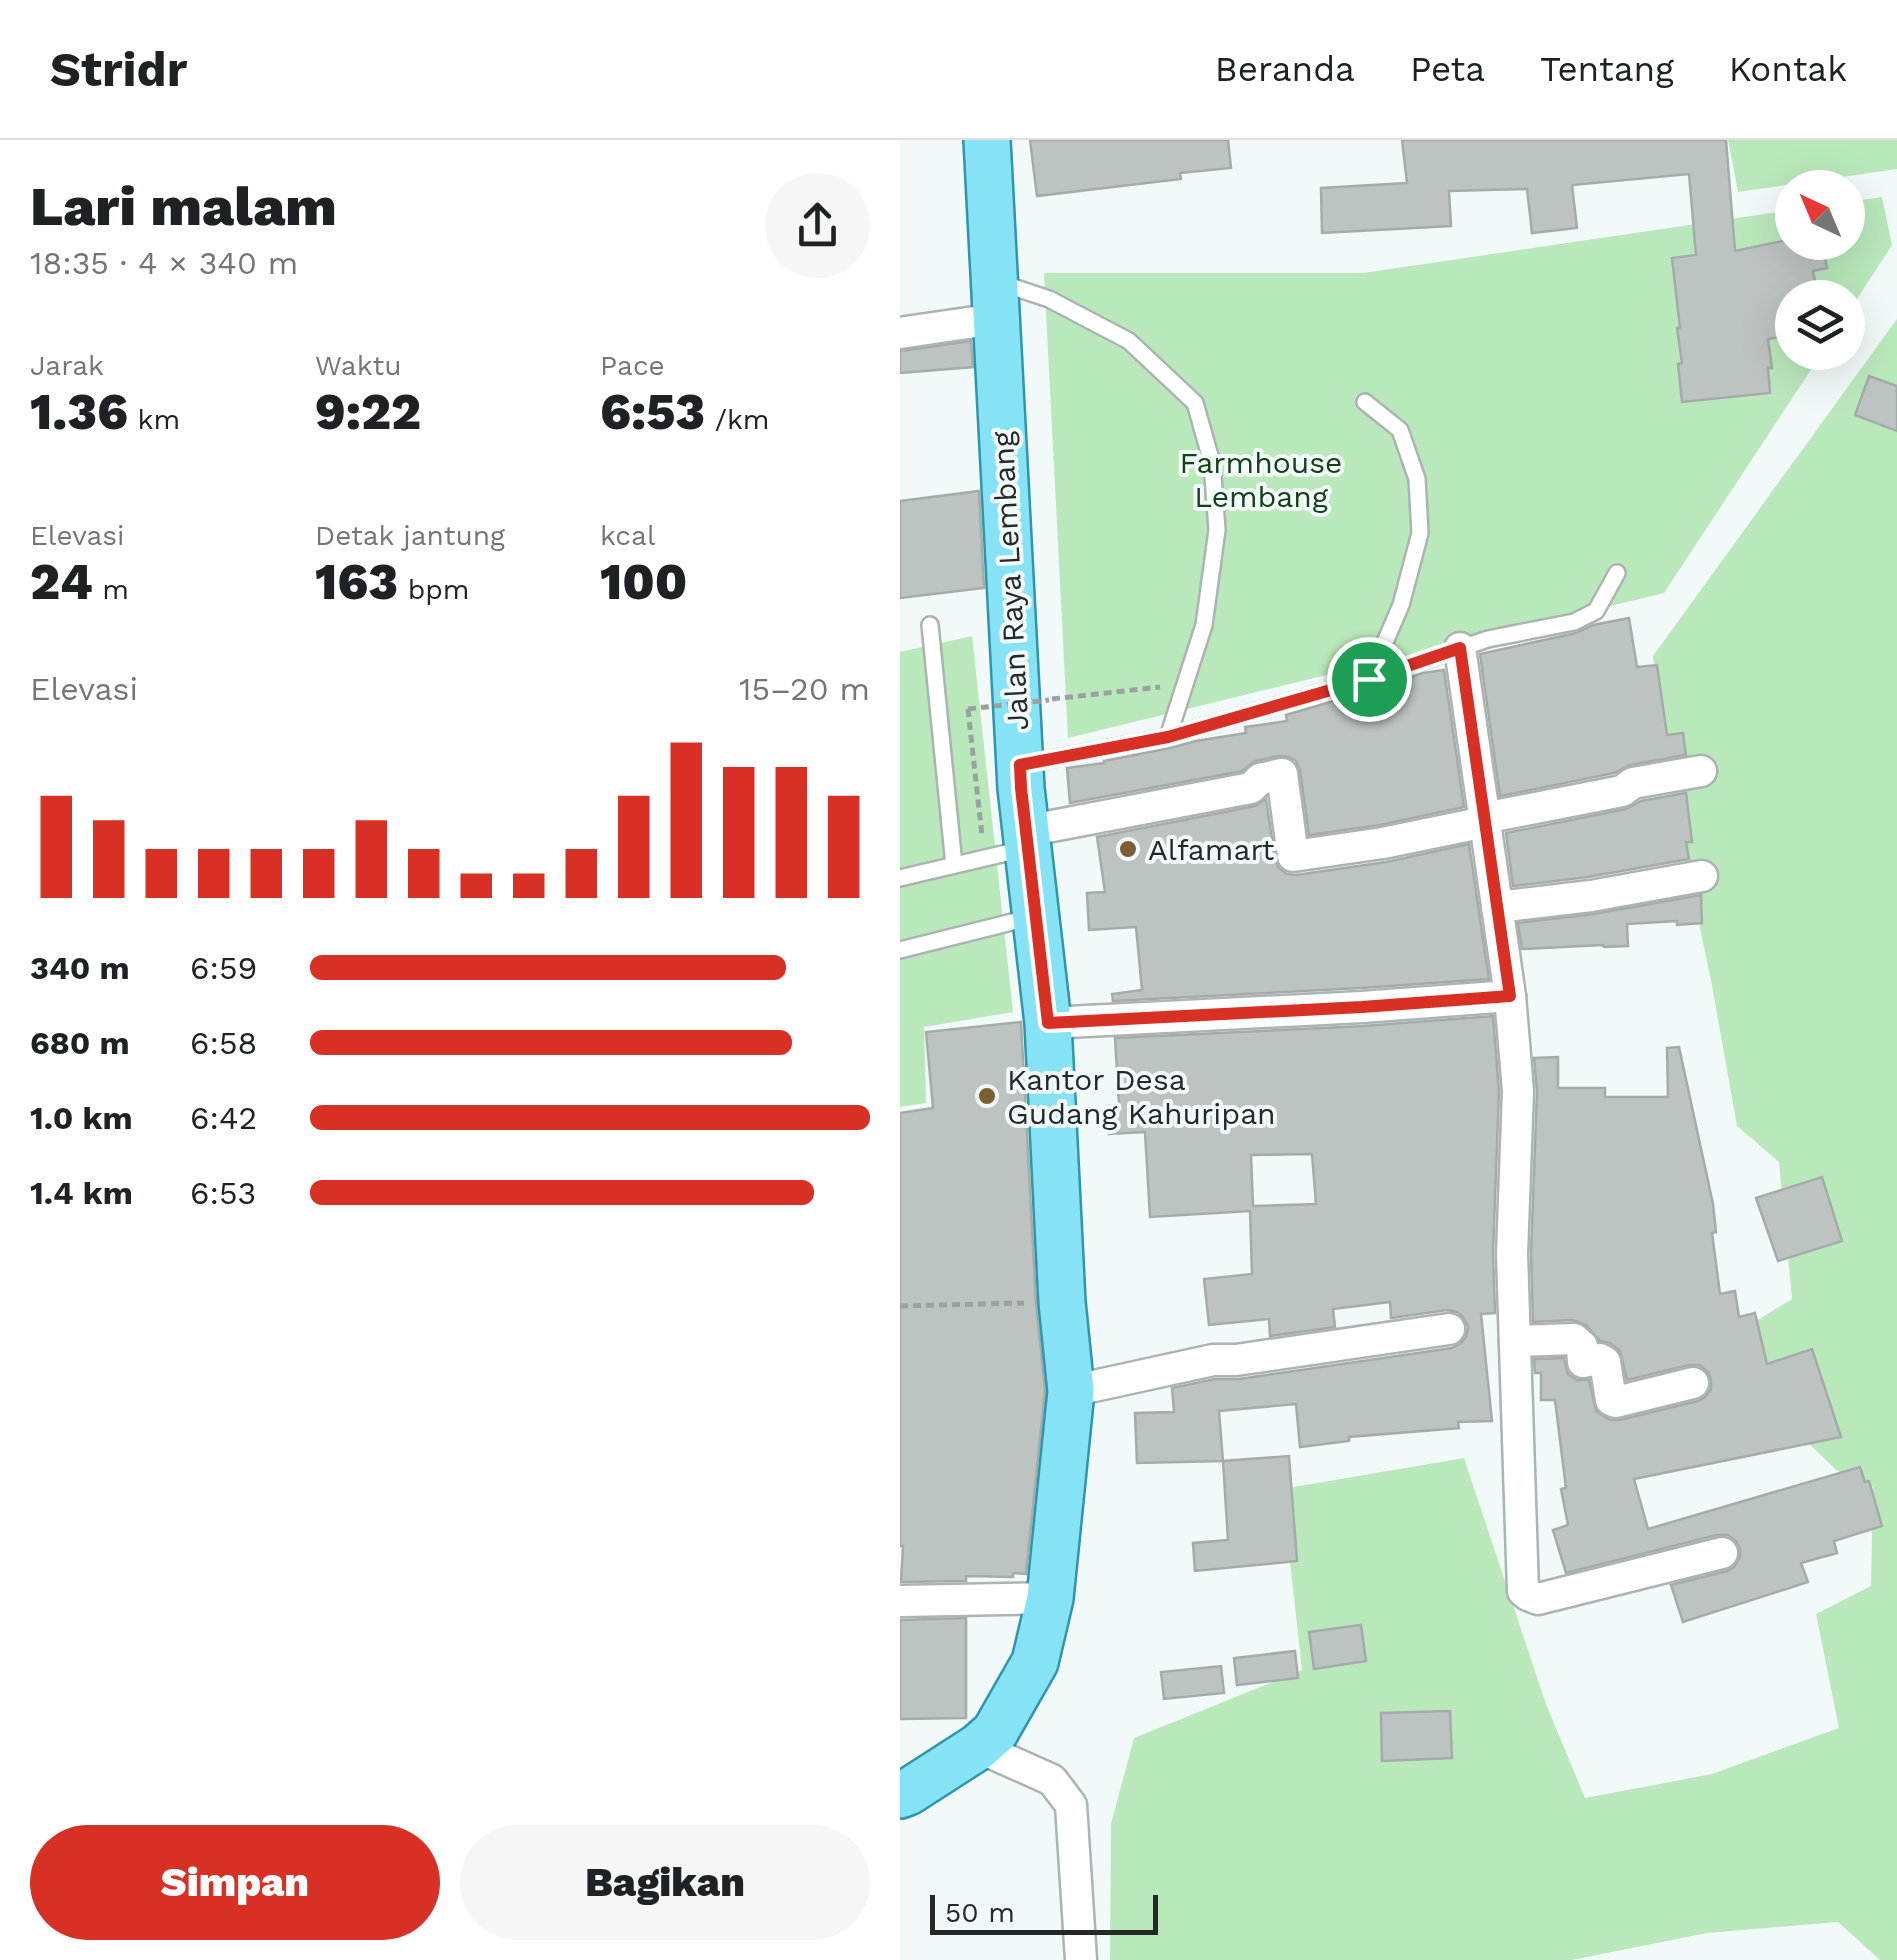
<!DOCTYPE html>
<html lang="id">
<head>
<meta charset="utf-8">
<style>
	body { margin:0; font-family:"Work Sans",sans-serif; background:#f6f6f6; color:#202124; height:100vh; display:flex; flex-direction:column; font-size:38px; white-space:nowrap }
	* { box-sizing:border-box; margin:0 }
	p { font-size:32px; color:#757577 }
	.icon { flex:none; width:55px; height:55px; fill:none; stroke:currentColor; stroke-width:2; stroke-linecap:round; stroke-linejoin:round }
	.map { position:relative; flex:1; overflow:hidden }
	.panel { display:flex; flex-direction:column; background:#fff; width:900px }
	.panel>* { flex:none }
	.needle { width:65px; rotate:316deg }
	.buttons { position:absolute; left:875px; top:30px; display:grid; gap:20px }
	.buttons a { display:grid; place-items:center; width:90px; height:90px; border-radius:50%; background:#fff; box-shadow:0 10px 40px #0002; font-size:50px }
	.scale { position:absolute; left:30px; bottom:25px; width:228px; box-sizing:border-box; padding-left:10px; border:5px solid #252828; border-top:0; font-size:28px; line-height:35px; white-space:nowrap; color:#252828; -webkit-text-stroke:8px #f2faf9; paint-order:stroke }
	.pin { position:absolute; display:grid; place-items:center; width:85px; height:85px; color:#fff; margin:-42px; border:5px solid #fff; border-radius:50%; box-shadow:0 2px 10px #0007 }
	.round { display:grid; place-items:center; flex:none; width:105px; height:105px; border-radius:52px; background:#f6f6f6 }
	.overview { display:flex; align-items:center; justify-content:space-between; height:170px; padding:0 30px }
	h1 { font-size:55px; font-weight:800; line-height:75px }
	.metrics { display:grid; grid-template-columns:repeat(3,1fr); gap:15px; height:170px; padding:10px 30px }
	.metrics div { display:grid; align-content:center }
	.metrics b { font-size:50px; font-weight:800 }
	.metrics small { font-size:28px; font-weight:400 }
	.metrics p { font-size:28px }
	.chart { height:280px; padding:20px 30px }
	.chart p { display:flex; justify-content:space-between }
	.chart svg { width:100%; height:180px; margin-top:10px; stroke:#d93025; stroke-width:6 }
	.action { display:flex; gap:20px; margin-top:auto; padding:20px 30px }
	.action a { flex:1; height:115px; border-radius:60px; background:#d93025; color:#fff; font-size:40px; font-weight:800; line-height:115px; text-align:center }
	.action a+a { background:#f6f6f6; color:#202124 }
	ul { padding:0 30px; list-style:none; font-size:32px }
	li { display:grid; grid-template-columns:160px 120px 1fr; align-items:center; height:75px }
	li i { height:25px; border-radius:12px; background:#d93025 }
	header { display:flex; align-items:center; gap:60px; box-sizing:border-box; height:140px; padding:0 50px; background:#fff; border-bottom:2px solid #e0e0e0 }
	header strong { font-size:48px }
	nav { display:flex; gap:55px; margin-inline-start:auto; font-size:35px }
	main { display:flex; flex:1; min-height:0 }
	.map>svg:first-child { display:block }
	.green { fill:#b9e8ba }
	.building { fill:#bdc3c0; stroke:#a5aba9; stroke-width:2.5; fill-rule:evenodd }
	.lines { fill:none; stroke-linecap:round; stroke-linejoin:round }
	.service-casing { stroke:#acb3b2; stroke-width:20 }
	.minor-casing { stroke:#acb3b2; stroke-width:35 }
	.primary-casing { stroke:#2f96a9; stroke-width:50 }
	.path { stroke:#9ba1a0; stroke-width:5; stroke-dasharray:8 5; stroke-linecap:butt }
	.service { stroke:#fff; stroke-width:15 }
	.minor { stroke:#fff; stroke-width:30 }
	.primary { stroke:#85e3f5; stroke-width:45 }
	.path-bridge { stroke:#9ba1a0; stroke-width:5; stroke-dasharray:8 5; stroke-linecap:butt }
	.route-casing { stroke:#fff; stroke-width:20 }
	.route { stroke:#d93025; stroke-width:12 }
	.poi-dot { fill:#7b5e31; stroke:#f2faf9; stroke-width:4 }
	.labels { text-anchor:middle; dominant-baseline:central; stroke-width:8; stroke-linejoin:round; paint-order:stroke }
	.park-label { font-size:30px; fill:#15411a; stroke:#f2faf9 }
	.street-label { font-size:30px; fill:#252828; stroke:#f2faf9 }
	.poi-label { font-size:30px; fill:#252828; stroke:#f2faf9; text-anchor:start }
</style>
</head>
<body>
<header>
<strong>Stridr</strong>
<nav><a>Beranda</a><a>Peta</a><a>Tentang</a><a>Kontak</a></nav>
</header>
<main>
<section class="panel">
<div class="overview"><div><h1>Lari malam</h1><p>18:35 · 4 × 340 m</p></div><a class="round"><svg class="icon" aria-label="share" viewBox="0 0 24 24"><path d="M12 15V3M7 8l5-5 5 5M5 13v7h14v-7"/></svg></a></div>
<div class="metrics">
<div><p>Jarak</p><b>1.36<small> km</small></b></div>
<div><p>Waktu</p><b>9:22</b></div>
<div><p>Pace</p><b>6:53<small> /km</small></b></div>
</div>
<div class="metrics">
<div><p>Elevasi</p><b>24<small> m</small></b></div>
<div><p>Detak jantung</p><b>163<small> bpm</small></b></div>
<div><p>kcal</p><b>100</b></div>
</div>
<div class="chart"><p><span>Elevasi</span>15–20 m</p>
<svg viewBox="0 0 160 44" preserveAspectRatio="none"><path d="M5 44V19M15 44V25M25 44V32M35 44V32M45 44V32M55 44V32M65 44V25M75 44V32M85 44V38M95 44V38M105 44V32M115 44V19M125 44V6M135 44V12M145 44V12M155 44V19"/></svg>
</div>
<ul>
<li><b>340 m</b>6:59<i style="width:85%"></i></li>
<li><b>680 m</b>6:58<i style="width:86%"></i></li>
<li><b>1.0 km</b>6:42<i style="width:100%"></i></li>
<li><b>1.4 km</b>6:53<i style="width:90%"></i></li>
</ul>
<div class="action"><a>Simpan</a><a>Bagikan</a></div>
</section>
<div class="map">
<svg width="997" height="1820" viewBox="0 0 997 1820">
	<rect width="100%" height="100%" fill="#f2faf9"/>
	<g class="green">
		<path d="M828,0h169v29l-159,23z"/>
		<path d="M982,57l10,48 -44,68v-15h-56v54l30,1 -158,240 -596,145 -24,-465h319l429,-63v32h56v-40z"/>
		<path d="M997,179v1641h-17l-42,-38 -131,11 -135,27h-462l1,-136 23,-86 168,-68 -20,-181 182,-31 82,246 39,94 127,-24 127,-46 -23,-114 55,-28 2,-99 -37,-17 -75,-73 -18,-68 49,-30 -13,-137 -42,-36 -26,-146 -50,-235 -8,-89z"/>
		<path d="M72,496l41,376 -89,15 2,76 -26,4v-455z"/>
	</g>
	<g class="building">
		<path d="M130,0h198l3,28 -51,5 1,6 -144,17z"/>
		<path d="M502,0h324l9,111 57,-12v3h30l5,26 -14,3 5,27h-26v37l-24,4 4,29h-4l2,25 -88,9 -4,-38 4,-1 -5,-35h3l-8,-70 24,-3 -7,-81 -117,11 5,43 -45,5 -5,-44 -78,2 2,35 -129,7 -1,-45 86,-5z"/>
		<path d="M71,201l2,26 -73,6v-22z"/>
		<path d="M969,236l28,10v45l-42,-16z"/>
		<path d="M79,351l5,97 -84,10v-97z"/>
		<path d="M729,478l8,49 20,-2 10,70 16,-2 3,22 -56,10 -16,8 -114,23 -20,-142 96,-21 17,-8z"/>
		<path d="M544,530l20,137 -84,18 -71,10 -9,-65 -4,-9 -7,-4 -10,-1 -24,5 -13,10 -172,32 -3,-35 37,-5v-2l66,-13 26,-7 50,-8 -1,-6 42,-6 -1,-6 95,-28 19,-3v-3l23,-8z"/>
		<path d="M786,653l6,49h-6l3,17 -101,18 -75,9 -7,-53 120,-24 15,-8z"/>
		<path d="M366,659l9,60 4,9 8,6 9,1 90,-13 83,-18 20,135 -128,9 -248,13 -1,-7 30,-4 -6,-63 -47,3 -2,-37 18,-1 -8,-55 158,-31z"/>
		<path d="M801,755l1,28 -25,2v-4l-50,3 1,22 -24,1 -1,-2 -81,4 -4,-26 76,-9z"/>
		<path d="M593,876l6,75 -6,162 2,60 -14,1 11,107 -34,1 1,6 -110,9v4l-49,6 -4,-43 -77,7 4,50 -86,2 -2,-50 39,-1 -2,-24 43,-9h24l213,-31 9,-5 5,-6 2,-10 -5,-10 -6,-5 -10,-2 -56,8 -1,-16 -57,7 2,18 -65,9 -1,-17 -60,6 -5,-46 48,-5 -2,-63 -100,6 -5,-85 -36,2 -1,-28h11l-4,-68 248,-12zM412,1014l4,50 -63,2 -2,-51z"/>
		<path d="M121,882l15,281 9,88 -19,183 -13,-1v4l-47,-1v5l-65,1 2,-36h-3v-433l33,-5 -7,-76z"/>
		<path d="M779,907l34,157 3,28 -4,1 8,61 15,-3 4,26 16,-4 12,51 45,-15 29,88 -207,42 14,50 212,-62 5,15 4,-1 13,45 -48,15 3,12 -36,10 7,19 -125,40 -12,-37 56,-14 7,-4 6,-10v-8l-4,-8 -8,-6h-11l-151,38 -13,-43 15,-5 -7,-36 5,-1 -11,-88h-14v-27h-6l-1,-14 30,-1 4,16 9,6h12l7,31 14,9h10l78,-19 7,-4 6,-8v-11l-4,-7 -8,-6h-10l-62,15 -7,-29 -10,-8 -10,-2 -14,-16 -13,-5 -40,2 -2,-68 6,-163 -3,-33 24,-1v31h47v9h63l-1,-49z"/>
		<path d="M922,1037l20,64 -64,20 -22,-63z"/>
		<path d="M389,1316l8,105 -102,10 -2,-28 35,-3 -5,-79z"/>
		<path d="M66,1478v100l-66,1v-99z"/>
		<path d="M461,1485l5,36 -52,8 -5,-37z"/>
		<path d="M395,1511l3,27 -61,7 -3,-27z"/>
		<path d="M321,1526l3,27 -60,6 -3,-27z"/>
		<path d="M550,1571l2,47 -70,3 -1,-48z"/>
	</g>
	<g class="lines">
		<g class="service-casing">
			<g id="service">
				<path d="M101,143l48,16 80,42 66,62 17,60 5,67 -13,95 -36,112"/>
				<path d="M465,262l35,28 17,49 3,54 -19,72 -32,74"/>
				<path d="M30,485l24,240"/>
				<path d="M125,624l143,-27 201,-58 119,-40 86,-17 22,-11 21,-38"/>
				<path d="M0,738l123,-29"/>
				<path d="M0,810l132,-33"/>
			</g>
		</g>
		<g class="minor-casing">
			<g id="minor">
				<path d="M0,193l95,-14"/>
				<path d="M560,508l50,348 8,95 -6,163 11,337 5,4 10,4 184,-46"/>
				<path d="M584,678l138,-27 11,-8 68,-12"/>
				<path d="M126,691l225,-43 9,-9 22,-5 11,82 90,-13 102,-21"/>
				<path d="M597,767l94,-11 111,-20"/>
				<path d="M148,883l314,-16 148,-11"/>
				<path d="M615,1201l59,-2 8,7 1,16 17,-3 5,3 6,38 5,2 77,-19"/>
				<path d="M171,1251l142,-31h23l213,-31"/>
				<path d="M0,1461l150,-3"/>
				<path d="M78,1607l74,33 19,25 10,155"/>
			</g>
		</g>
		<g class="primary-casing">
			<path id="primary" d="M0,1655l8,-3 70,-45 17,-15 40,-70 15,-64 21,-207 -9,-89 -14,-279 -27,-235 -34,-648"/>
		</g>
		<g class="path">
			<path d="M152,559l108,-12"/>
			<path d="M68,569l14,127"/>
			<path d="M0,1166l124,-3"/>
		</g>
		<use href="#service" class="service"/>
		<use href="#minor" class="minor"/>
		<use href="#primary" class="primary"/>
		<path class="path-bridge" d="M68,569l81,-9"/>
	</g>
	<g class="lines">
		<g class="route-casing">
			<path id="route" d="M560,508l50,348 -148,11 -314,16 -27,-235 -1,-23 148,-28 201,-58z"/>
		</g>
		<use href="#route" class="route"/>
	</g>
	<g class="poi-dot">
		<circle cx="228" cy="709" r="10"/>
		<circle cx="87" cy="956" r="10"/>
	</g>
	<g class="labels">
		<g class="park-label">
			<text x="361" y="322">Farmhouse<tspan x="361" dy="34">Lembang</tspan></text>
		</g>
		<g class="street-label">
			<text transform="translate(110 441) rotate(-93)">Jalan Raya Lembang</text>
		</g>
		<g class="poi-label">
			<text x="248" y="709">Alfamart</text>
			<text x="107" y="939">Kantor Desa<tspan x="107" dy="34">Gudang Kahuripan</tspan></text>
		</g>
	</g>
</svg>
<div class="buttons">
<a><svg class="needle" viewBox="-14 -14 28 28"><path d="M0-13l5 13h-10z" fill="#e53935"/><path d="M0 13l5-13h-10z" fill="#757577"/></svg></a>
<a><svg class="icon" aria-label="layers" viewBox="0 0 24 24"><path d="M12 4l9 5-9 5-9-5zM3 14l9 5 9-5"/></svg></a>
</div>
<div class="scale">50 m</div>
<div class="pin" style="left:469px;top:539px;background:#1e9e55"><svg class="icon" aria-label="arrive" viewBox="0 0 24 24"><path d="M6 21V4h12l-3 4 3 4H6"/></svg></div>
</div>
</main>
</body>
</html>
